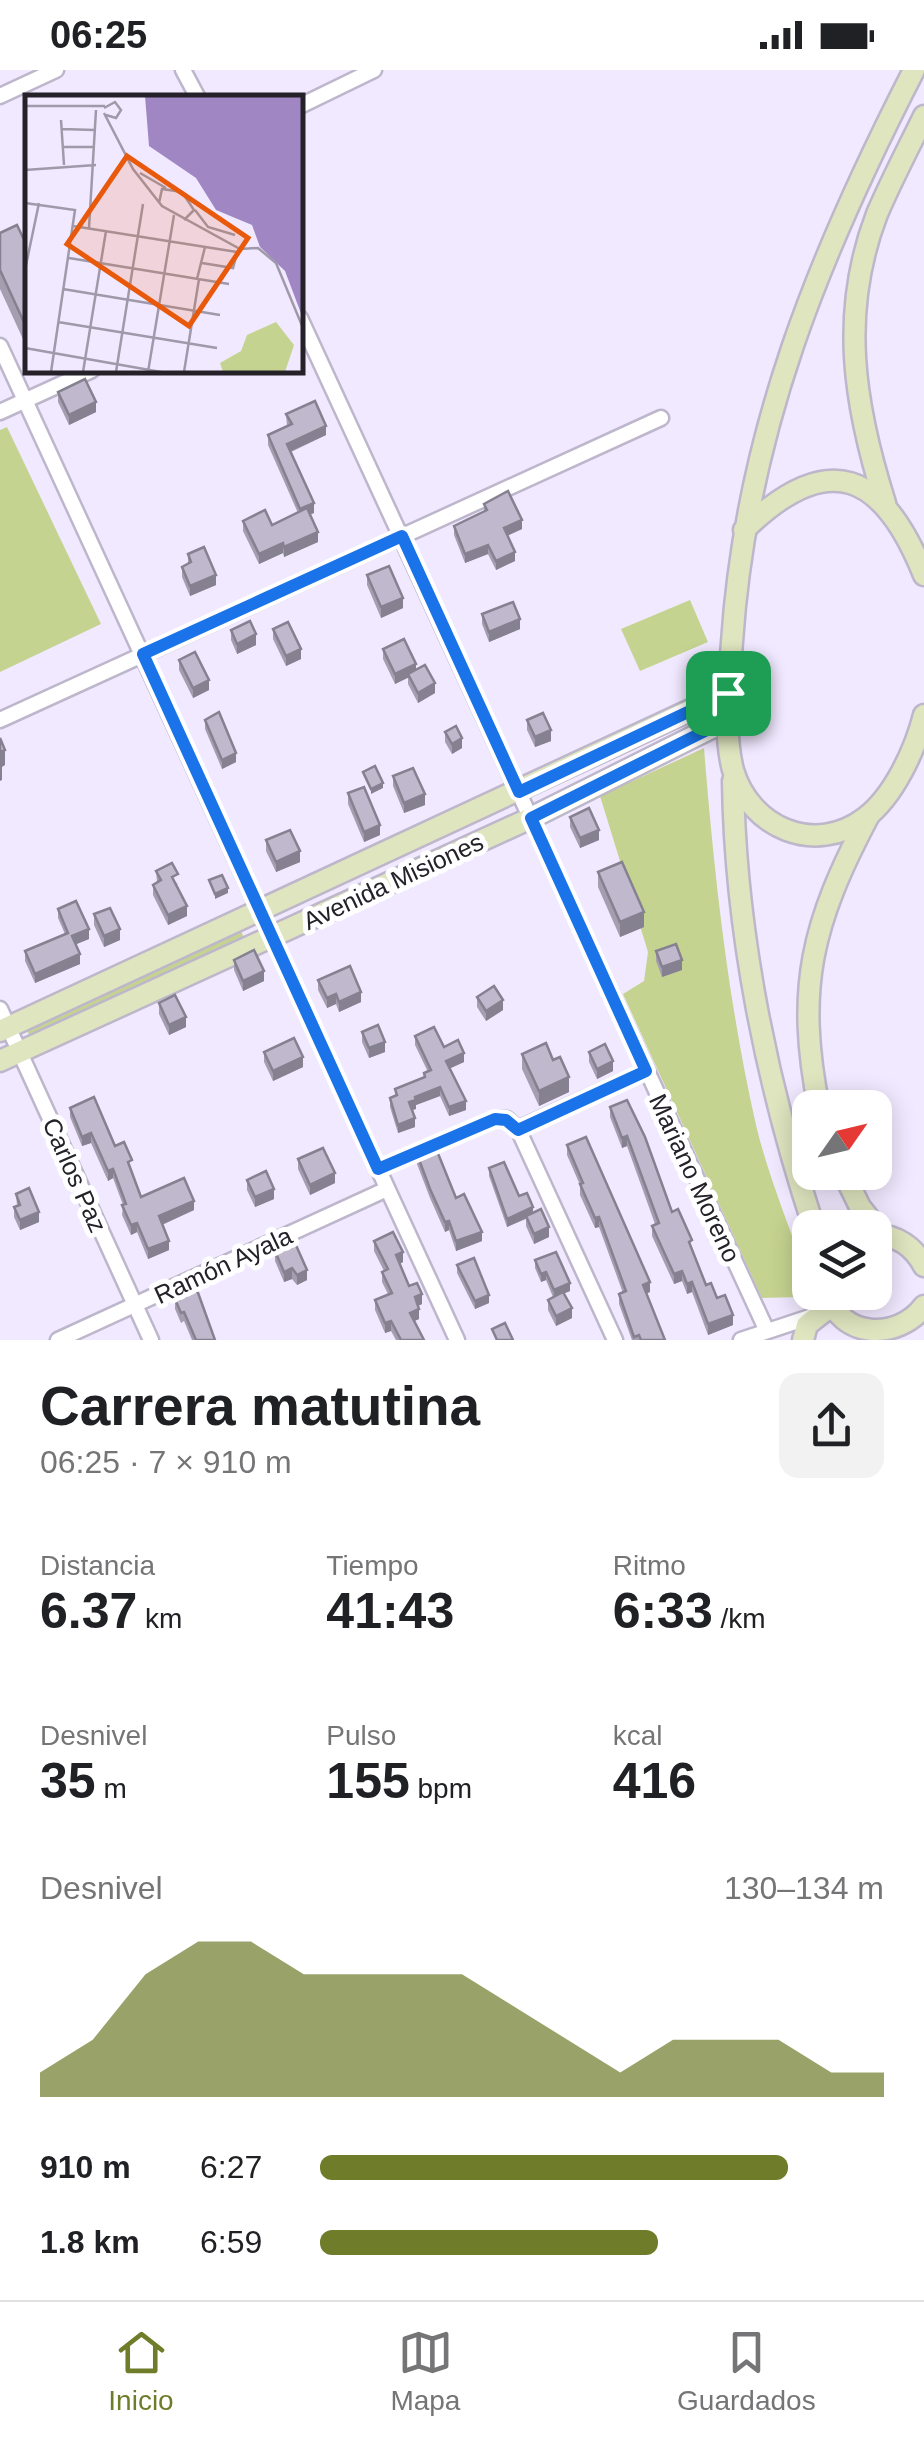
<!DOCTYPE html>
<html lang="es">
<head>
<meta charset="utf-8">
<style>
	body { margin:0; font-family:Arial,sans-serif; background:#f2f2f2; color:#202124; height:100vh; display:flex; flex-direction:column; font-size:38px; white-space:nowrap }
	* { box-sizing:border-box; margin:0 }
	p { font-size:32px; color:#757577 }
	.icon { flex:none; width:55px; height:55px; fill:none; stroke:currentColor; stroke-width:2; stroke-linecap:round; stroke-linejoin:round }
	.map { position:relative; height:1270px; overflow:hidden }
	.details { display:flex; flex-direction:column; background:#fff; flex:1 }
	.details>* { flex:none }
	.needle { width:65px; rotate:56deg }
	.controls { position:absolute; left:792px; top:1020px; display:grid; gap:20px }
	.controls a { display:grid; place-items:center; width:100px; height:100px; border-radius:20px; background:#fff; box-shadow:0 5px 25px #0003; font-size:50px }
	.pin { position:absolute; display:grid; place-items:center; width:85px; height:85px; color:#fff; margin:-42px; border-radius:20px; box-shadow:0 5px 15px #0006 }
	.round { display:grid; place-items:center; flex:none; width:105px; height:105px; border-radius:20px; background:#f2f2f2 }
	.summary { display:flex; align-items:center; justify-content:space-between; height:170px; padding:0 40px }
	h1 { font-size:55px; font-weight:600; line-height:75px }
	.figures { display:grid; grid-template-columns:repeat(3,1fr); gap:15px; height:170px; padding:10px 40px }
	.figures div { display:grid; align-content:center }
	.figures b { font-size:50px; font-weight:600 }
	.figures small { font-size:28px; font-weight:400 }
	.figures p { font-size:28px }
	.chart { height:280px; padding:20px 40px }
	.chart p { display:flex; justify-content:space-between }
	.chart svg { width:100%; height:180px; margin-top:10px; fill:#6f7d2a; opacity:.7 }
	ul { padding:0 40px; list-style:none; font-size:32px }
	li { display:grid; grid-template-columns:160px 120px 1fr; align-items:center; height:75px }
	li i { height:25px; border-radius:12px; background:#6f7d2a }
	.status { display:flex; justify-content:space-between; align-items:center; height:70px; padding:0 50px; background:#fff; direction:ltr }
	.status svg { height:28px; fill:currentColor }
	.tab-bar { display:flex; justify-content:space-around; align-items:center; height:140px; border-top:2px solid #e0e0e0; background:#fff; font-size:28px; color:#757577 }
	.tab-bar a { display:grid; justify-items:center; gap:5px }
	.tab-bar .active { color:#6f7d2a }
	.map>svg:first-child { display:block }
	.green { fill:#c5d390 }
	.lines { fill:none; stroke-linecap:round; stroke-linejoin:round }
	.minor-casing { stroke:#beb6cb; stroke-width:19 }
	.secondary-casing { stroke:#beb6cb; stroke-width:25 }
	.minor { stroke:#fff; stroke-width:14 }
	.secondary { stroke:#dfe5bf; stroke-width:20 }
	.wall { fill:#a59eb0 }
	.shaded-wall { fill:#868190 }
	.building { fill:#c0b8cd; stroke:#868190; stroke-width:2.5 }
	.route-casing { stroke:#fff; stroke-width:20 }
	.route { stroke:#1a73e8; stroke-width:12 }
	.labels { text-anchor:middle; dominant-baseline:central; stroke-width:10; stroke-linejoin:round; paint-order:stroke }
	.street-label { font-size:25px; fill:#242129; stroke:#fff }
	.inset-road { fill:none; stroke:#9f99a9; stroke-width:2.5 }
	.view { fill:#e8590c; fill-opacity:0.15; stroke:#e8590c; stroke-width:5 }
	.inset-edge { fill:none; stroke:#242129; stroke-width:5 }
</style>
</head>
<body>
<div class="status"><b>06:25</b><svg viewBox="0 0 49 12"><path d="M0 12V9h3v3zM5 12V6h3v6zM10 12V3h3v9zM15 12V0h3v12zM26 1h20v11H26zM47 4h2v5h-2z"/></svg></div>
<div class="map">
<svg width="924" height="1270" viewBox="0 0 924 1270">
	<rect width="100%" height="100%" fill="#f1e9ff"/>
	<g class="green">
		<path d="M7,357l94,197 -101,48v-242z"/>
		<path d="M690,530l18,42 -68,29 -19,-42z"/>
		<path d="M704,678c10,126 24,253 52,377 9,38 24,78 38,116 6,17 16,31 16,50l-10,6 -38,1 -139,-304 21,-13 4,-29 -48,-156z"/>
		<path d="M239,856l5,12 -213,101 -6,-13z"/>
	</g>
	<g class="lines">
		<g class="minor-casing">
			<g id="minor">
				<path d="M183,0l15,28"/>
				<path d="M0,26l56,-26"/>
				<path d="M300,36l74,-36"/>
				<path d="M300,248l466,1011"/>
				<path d="M0,276l457,994"/>
				<path d="M0,342l92,-42"/>
				<path d="M0,650l661,-302"/>
				<path d="M0,939l151,331"/>
				<path d="M518,1059l97,211"/>
				<path d="M378,1099l117,-50h12l11,10 128,-58"/>
				<path d="M58,1270l329,-151"/>
				<path d="M741,1270l75,-25"/>
			</g>
		</g>
		<g class="secondary-casing">
			<g id="secondary">
				<path d="M914,0c-95,185 -168,362 -182,572 -3,39 -9,91 1,128 17,58 82,86 132,48 29,-22 50,-68 59,-103"/>
				<path d="M885,433c-31,-98 -46,-190 -8,-289 14,-33 31,-65 47,-98"/>
				<path d="M744,460c85,-83 139,-57 180,45"/>
				<path d="M733,711c2,149 34,305 81,447"/>
				<path d="M0,961l727,-338"/>
				<path d="M0,991l531,-243 198,-99"/>
				<path d="M819,1038c-24,-120 -7,-185 49,-291"/>
				<path d="M843,1102l17,35 22,28"/>
				<path d="M875,1165c22,0 39,12 49,31"/>
				<path d="M828,1222c11,48 71,48 96,14"/>
				<path d="M803,1270l4,-15 24,-19"/>
			</g>
		</g>
		<use href="#minor" class="minor"/>
		<use href="#secondary" class="secondary"/>
	</g>
	<g class="wall">
		<path d="M0,163l28,15v102l-28,-61z"/>
		<path d="M58,322l38,20 -27,13 -11,-23z"/>
		<path d="M286,344l40,21 -35,17 23,61 -4,1 8,28 -34,15 -1,-4 -24,11 -16,-33v-10l29,4 26,-12 -30,-68v-10l19,-9z"/>
		<path d="M484,434l38,25 -15,7 8,25 -19,9 -8,-16 -23,9 -11,-28v-9l30,-15z"/>
		<path d="M188,484l28,31 -26,11 -8,-19v-10l6,-3z"/>
		<path d="M367,505l36,33 -22,10 -14,-33z"/>
		<path d="M482,544l38,15 -31,13 -7,-18z"/>
		<path d="M273,559l28,30 -15,7 -13,-27z"/>
		<path d="M231,560l25,15 -19,9 -6,-14z"/>
		<path d="M383,579l33,21 19,23 -17,10 -10,-19v-7l-13,7 -12,-25z"/>
		<path d="M179,590l30,30 -16,8 -14,-28z"/>
		<path d="M205,650l31,42 -14,7 -17,-40z"/>
		<path d="M527,650l24,21 -16,6 -8,-17z"/>
		<path d="M445,662l17,16 -10,6 -7,-12z"/>
		<path d="M393,706l32,29 -21,8 -11,-27z"/>
		<path d="M348,723l32,42 -16,7 -16,-38z"/>
		<path d="M570,747l29,23 -19,8 -10,-21z"/>
		<path d="M266,770l34,22 -24,10 -10,-21z"/>
		<path d="M156,801l22,13 -2,1 11,31 -19,9 -15,-30v-10l4,-3z"/>
		<path d="M598,802l46,55 -24,10 -22,-50z"/>
		<path d="M58,839l31,30 -13,5 4,20 -45,19 -10,-22v-10l40,-17 -7,-16z"/>
		<path d="M94,844l26,26 -16,7 -10,-22z"/>
		<path d="M656,881l26,19 -20,7 -6,-16z"/>
		<path d="M234,890l30,21 -21,10 -9,-21z"/>
		<path d="M318,910l43,22 -22,10 -3,-8 -9,4 -9,-18z"/>
		<path d="M477,927l26,13 -17,11 -9,-14z"/>
		<path d="M159,933l27,24 -17,8 -10,-21z"/>
		<path d="M362,962l23,20 -16,6 -7,-16z"/>
		<path d="M415,966l29,11 20,15 -15,7 17,41 -17,6 -9,-20 -24,9v4l-4,1 3,17 -17,6 -8,-26v-9l5,-2v-7l29,-11v-5l4,-1 -13,-27z"/>
		<path d="M264,982l39,15 -30,14 -9,-19z"/>
		<path d="M589,982l24,19 -16,8 -8,-17z"/>
		<path d="M522,984l31,6 16,32 -30,14 -17,-37z"/>
		<path d="M610,1037l62,105 20,37 14,36 11,13 16,27 -25,10 -16,-43 -5,2 -5,-13 -8,3 -22,-48v-10l3,-2 -28,-78 -5,2 -12,-31z"/>
		<path d="M70,1038l45,38 17,24h-1l10,27 53,13 -32,15 7,25 -21,9 -11,-27 -6,3 -9,-20 1,-10 -10,-27 -5,3 -17,-38 -9,3 -12,-29z"/>
		<path d="M567,1075l83,147 -4,1 19,47h-33l-13,-36v-10l4,-1 -24,-66 -4,1 -15,-33v-10l-13,-30z"/>
		<path d="M417,1084l39,44 26,43 -26,10 -7,-21 -4,2 -15,-34 -13,-34z"/>
		<path d="M298,1089l37,24 -25,12 -12,-26z"/>
		<path d="M489,1098l44,44 16,25 -15,7 -8,-18v-7l-19,8 -18,-51z"/>
		<path d="M247,1110l27,19 -19,8 -8,-17z"/>
		<path d="M16,1124l23,28 -19,8 -6,-13v-10l3,-1z"/>
		<path d="M374,1171l29,21 -4,2 10,22 13,18 -4,2 1,13 -5,2 10,19h-28l-5,-9 -6,2 -10,-23v-10l13,-6 -6,-12v-10l2,-1 -10,-20z"/>
		<path d="M275,1181l32,29 -10,5 -5,-6 -8,3 -9,-21z"/>
		<path d="M535,1190l35,31 -6,2 8,25 -16,8 -8,-16v-10l5,-3 -7,-17 -5,2 -6,-14z"/>
		<path d="M457,1195l32,38 -14,6 -18,-36z"/>
		<path d="M175,1229l40,41h-23l-8,-19 -3,2 -6,-14z"/>
	</g>
	<g class="shaded-wall">
		<path d="M96,332v10l-27,13v-10z"/>
		<path d="M326,356v9l-39,18v-9z"/>
		<path d="M314,433v10l-14,6v-10z"/>
		<path d="M522,450v9l-18,8v-9z"/>
		<path d="M318,462v10l-34,15v-10z"/>
		<path d="M283,473v10l-24,11v-10z"/>
		<path d="M488,475v9l-23,9v-9z"/>
		<path d="M515,482v9l-19,9v-9z"/>
		<path d="M216,505v10l-26,11v-10z"/>
		<path d="M403,528v10l-22,10v-11z"/>
		<path d="M520,549v10l-31,13v-10z"/>
		<path d="M256,564v11l-19,9v-10z"/>
		<path d="M301,579v10l-15,7v-10z"/>
		<path d="M416,594v10l-21,10v-10z"/>
		<path d="M209,610v10l-16,8v-10z"/>
		<path d="M435,613v10l-17,10v-10z"/>
		<path d="M551,660v11l-16,6v-10z"/>
		<path d="M462,668v10l-10,6v-10z"/>
		<path d="M5,680v15l-3,2v13l-2,1v-29z"/>
		<path d="M236,683v9l-14,7v-9z"/>
		<path d="M383,713v5l-12,6v-5z"/>
		<path d="M425,724v11l-21,8v-10z"/>
		<path d="M380,755v10l-16,7v-10z"/>
		<path d="M599,760v10l-19,8v-10z"/>
		<path d="M300,781v11l-24,10v-10z"/>
		<path d="M228,818v5l-13,6v-5z"/>
		<path d="M187,836v10l-19,9v-10z"/>
		<path d="M644,842v15l-24,10v-15z"/>
		<path d="M89,859v10l-17,7v-10z"/>
		<path d="M120,859v11l-16,7v-11z"/>
		<path d="M80,884v10l-45,19v-9z"/>
		<path d="M682,890v10l-20,7v-10z"/>
		<path d="M264,901v10l-21,10v-10z"/>
		<path d="M361,922v10l-22,10v-10z"/>
		<path d="M336,924v10l-9,4v-10z"/>
		<path d="M503,930v10l-17,11v-10z"/>
		<path d="M186,947v10l-17,8v-10z"/>
		<path d="M385,972v10l-16,6v-10z"/>
		<path d="M464,983v9l-18,8v-9z"/>
		<path d="M303,987v10l-30,14v-10z"/>
		<path d="M613,991v10l-16,8v-10z"/>
		<path d="M569,1007v15l-30,14v-15z"/>
		<path d="M440,1017v9l-24,9v4l-7,2v-9l6,-5z"/>
		<path d="M466,1031v9l-17,6v-9z"/>
		<path d="M415,1048v9l-17,6v-8z"/>
		<path d="M91,1063v10l-9,3v-9z"/>
		<path d="M627,1066v10l-5,2v-10z"/>
		<path d="M113,1099v9l-5,3v-10z"/>
		<path d="M335,1103v10l-25,12v-10z"/>
		<path d="M274,1119v10l-19,8v-10z"/>
		<path d="M194,1131v9l-35,16v-10z"/>
		<path d="M533,1137v8l-26,12v-8z"/>
		<path d="M39,1142v10l-19,8v-10z"/>
		<path d="M599,1147v10l-4,1v-10z"/>
		<path d="M449,1151v9l-4,2v-10z"/>
		<path d="M137,1153v9l-6,3v-10z"/>
		<path d="M549,1157v10l-15,7v-10z"/>
		<path d="M482,1162v9l-26,10v-10z"/>
		<path d="M169,1171v9l-21,9v-10z"/>
		<path d="M403,1182v10l-7,4v-11z"/>
		<path d="M292,1198v11l-8,3v-10z"/>
		<path d="M307,1200v10l-10,5v-10z"/>
		<path d="M682,1201v10l-8,3v-10z"/>
		<path d="M546,1202v8l-5,2v-8z"/>
		<path d="M650,1212v10l-7,3v-10z"/>
		<path d="M692,1212v10l-5,2v-10z"/>
		<path d="M570,1213v8l-16,7v-8z"/>
		<path d="M422,1224v10l-7,3v-10z"/>
		<path d="M489,1225v8l-14,6v-8z"/>
		<path d="M572,1238v10l-16,8v-10z"/>
		<path d="M419,1239v10l-9,4v-10z"/>
		<path d="M733,1245v10l-25,10v-11z"/>
		<path d="M391,1251v10l-6,2v-10z"/>
	</g>
	<g class="building">
		<path d="M17,155l11,23v83l-28,-61v-37z"/>
		<path d="M85,309l11,23 -27,13 -11,-23z"/>
		<path d="M315,331l11,25 -39,18 27,59 -14,6 -32,-74 24,-11 -6,-10z"/>
		<path d="M508,421l14,29 -18,8 11,24 -19,9 -8,-16 -23,9 -11,-28 33,-16 -3,-6z"/>
		<path d="M307,438l11,24 -34,15 -1,-4 -24,11 -16,-33 22,-11 7,15z"/>
		<path d="M204,477l12,28 -26,11 -8,-19 9,-5 -3,-8z"/>
		<path d="M389,496l14,32 -22,9 -14,-32z"/>
		<path d="M513,532l7,17 -31,13 -7,-18z"/>
		<path d="M250,551l6,13 -19,10 -6,-14z"/>
		<path d="M288,552l13,27 -15,7 -13,-27z"/>
		<path d="M404,569l12,25 -21,10 -12,-25z"/>
		<path d="M195,582l14,28 -16,8 -14,-28z"/>
		<path d="M425,595l10,18 -17,10 -10,-19z"/>
		<path d="M219,642l17,41 -14,7 -17,-40z"/>
		<path d="M543,643l8,17 -16,7 -8,-17z"/>
		<path d="M456,656l6,12 -10,6 -7,-12z"/>
		<path d="M0,668l5,12 -5,2z"/>
		<path d="M375,696l8,17 -12,6 -8,-17z"/>
		<path d="M413,698l12,26 -21,9 -11,-27z"/>
		<path d="M364,717l16,38 -16,7 -16,-39z"/>
		<path d="M589,738l10,22 -19,8 -10,-21z"/>
		<path d="M290,760l10,21 -24,11 -10,-22z"/>
		<path d="M622,792l22,50 -24,10 -22,-50z"/>
		<path d="M172,793l6,11 -6,3 15,29 -19,9 -15,-30 8,-5 -5,-9z"/>
		<path d="M222,805l6,13 -13,6 -6,-14z"/>
		<path d="M76,831l13,28 -17,7 8,18 -45,20 -10,-23 43,-18 -10,-24z"/>
		<path d="M110,838l10,21 -16,7 -10,-22z"/>
		<path d="M676,874l6,16 -20,7 -6,-16z"/>
		<path d="M254,880l10,21 -21,10 -9,-21z"/>
		<path d="M350,896l11,26 -22,10 -3,-8 -9,4 -9,-18z"/>
		<path d="M494,916l9,14 -17,11 -9,-14z"/>
		<path d="M175,925l11,22 -17,8 -10,-22z"/>
		<path d="M378,955l7,17 -16,6 -7,-16z"/>
		<path d="M434,957l10,20 14,-7 6,13 -18,8 20,40 -17,6 -9,-20 -25,10 1,3 -7,2 6,16 -17,7 -8,-27 7,-3 -2,-6 30,-12 -1,-4 7,-3 -16,-34z"/>
		<path d="M294,968l9,19 -30,14 -9,-19z"/>
		<path d="M546,973l7,17 7,-3 9,20 -30,14 -17,-37z"/>
		<path d="M605,974l8,17 -16,8 -8,-17z"/>
		<path d="M94,1027l21,49 9,-4 8,18 -4,2 13,35 43,-19 10,23 -35,15 10,25 -21,8 -11,-26 -6,2 -9,-20 4,-1 -13,-35 -5,2 -17,-38 -9,4 -12,-29z"/>
		<path d="M627,1030l18,37 27,75 6,-3 14,31 -3,2 17,43 5,-2 6,15 8,-3 8,20 -25,9 -16,-42 -5,2 -5,-13 -8,3 -22,-48 7,-3 -32,-87 -5,2 -12,-31z"/>
		<path d="M586,1067l64,145 -7,3 22,55h-24l-2,-5 -5,2 -15,-43 7,-3 -27,-74 -4,1 -15,-34 3,-1 -16,-38z"/>
		<path d="M435,1076l21,52 8,-4 18,38 -26,9 -7,-20 -4,1 -15,-33 -13,-35z"/>
		<path d="M323,1078l12,25 -25,12 -12,-26z"/>
		<path d="M504,1092l15,34 8,-3 6,14 -26,12 -18,-51z"/>
		<path d="M266,1101l8,18 -19,8 -8,-17z"/>
		<path d="M29,1118l10,24 -19,8 -6,-13 6,-2 -4,-11z"/>
		<path d="M541,1139l8,18 -15,7 -8,-18z"/>
		<path d="M393,1162l10,20 -7,3 13,31 8,-3 5,11 -7,3 4,12 -9,4 14,27h-23l-10,-19 -6,2 -10,-23 17,-7 -10,-21 6,-3 -14,-28z"/>
		<path d="M295,1173l12,27 -10,5 -5,-7 -8,4 -9,-21z"/>
		<path d="M556,1182l14,31 -16,7 -8,-18 -5,2 -6,-14z"/>
		<path d="M474,1188l15,37 -14,6 -18,-36z"/>
		<path d="M197,1220l18,50h-19l-12,-28 -3,1 -6,-14z"/>
		<path d="M563,1222l9,16 -16,8 -8,-16z"/>
		<path d="M505,1253l8,17h-16l-5,-11z"/>
	</g>
	<g class="lines">
		<g class="route-casing">
			<path id="route" d="M402,466l117,256 209,-99 1,26 -198,99 115,253 -128,59 -12,-10 -11,-1 -117,50 -235,-515z"/>
		</g>
		<use href="#route" class="route"/>
	</g>
	<g class="labels">
		<g class="street-label">
			<text transform="translate(393 811) rotate(-25)">Avenida Misiones</text>
			<text transform="translate(75 1105) rotate(66)">Carlos Paz</text>
			<text transform="translate(695 1108) rotate(65)">Mariano Moreno</text>
			<text transform="translate(223 1195) rotate(-25)">Ramón Ayala</text>
		</g>
	</g>
	<g transform="translate(25 25)">
		<rect width="278" height="278" fill="#f1e9ff"/>
		<path d="M251,227l18,23 -9,27h-62l-3,-9 21,-12 6,-16z" fill="#c5d390"/>
		<path d="M120,1h157v220l-17,-45 -25,-24 -8,-22 -36,-15 -20,-32 -47,-32z" fill="#a087c4"/>
		<path class="inset-road" d="M0,11h80M79,13l11,-6 6,8 -5,8 -10,-3M79,18l29,56 29,37 78,43 18,-1 18,15 27,65M36,25l3,45M37,34l32,1M37,52h32M0,75l71,-5M115,78l26,15M0,108l50,7 -24,162M134,108l3,-14 20,3 12,18 -10,10M170,115l13,17 27,8M48,131l164,26M64,133l7,-118M44,163l160,26M177,168l31,5 4,-15M0,175l14,-67M172,184l8,-32M38,194l157,26M33,227l159,26M0,253l136,24M58,277l23,-141M91,277l27,-168M123,277l26,-157M159,277l15,-93"/>
		<path class="view" d="M102,61l121,82 -59,88 -122,-82z"/>
		<rect width="278" height="278" class="inset-edge"/>
	</g>
</svg>
<div class="controls">
<a><svg class="needle" viewBox="-14 -14 28 28"><path d="M0-13l5 13h-10z" fill="#e53935"/><path d="M0 13l5-13h-10z" fill="#757577"/></svg></a>
<a><svg class="icon" aria-label="layers" viewBox="0 0 24 24"><path d="M12 4l9 5-9 5-9-5zM3 14l9 5 9-5"/></svg></a>
</div>
<div class="pin" style="left:728px;top:623px;background:#1e9e55"><svg class="icon" aria-label="arrive" viewBox="0 0 24 24"><path d="M6 21V4h12l-3 4 3 4H6"/></svg></div>
</div>
<section class="details">
<div class="summary"><div><h1>Carrera matutina</h1><p>06:25 · 7 × 910 m</p></div><a class="round"><svg class="icon" aria-label="share" viewBox="0 0 24 24"><path d="M12 15V3M7 8l5-5 5 5M5 13v7h14v-7"/></svg></a></div>
<div class="figures">
<div><p>Distancia</p><b>6.37<small> km</small></b></div>
<div><p>Tiempo</p><b>41:43</b></div>
<div><p>Ritmo</p><b>6:33<small> /km</small></b></div>
</div>
<div class="figures">
<div><p>Desnivel</p><b>35<small> m</small></b></div>
<div><p>Pulso</p><b>155<small> bpm</small></b></div>
<div><p>kcal</p><b>416</b></div>
</div>
<div class="chart"><p><span>Desnivel</span>130–134 m</p>
<svg viewBox="0 0 160 44" preserveAspectRatio="none"><path d="M0 44V38L10 30L20 14L30 6L40 6L50 14L60 14L70 14L80 14L90 22L100 30L110 38L120 30L130 30L140 30L150 38L160 38V44z"/></svg>
</div>
<ul>
<li><b>910 m</b>6:27<i style="width:83%"></i></li>
<li><b>1.8 km</b>6:59<i style="width:60%"></i></li>
</ul>
</section>
<nav class="tab-bar">
<a class="active"><svg class="icon" aria-label="home" viewBox="0 0 24 24"><path d="M3 11l9-7 9 7M6 9v11h12V9"/></svg>Inicio</a>
<a><svg class="icon" aria-label="map" viewBox="0 0 24 24"><path d="M3 6l6-2 6 2 6-2v14l-6 2-6-2-6 2zM9 4v14M15 6v14"/></svg>Mapa</a>
<a><svg class="icon" aria-label="saved" viewBox="0 0 24 24"><path d="M7 4h10v16l-5-4-5 4z"/></svg>Guardados</a>
</nav>
</body>
</html>
